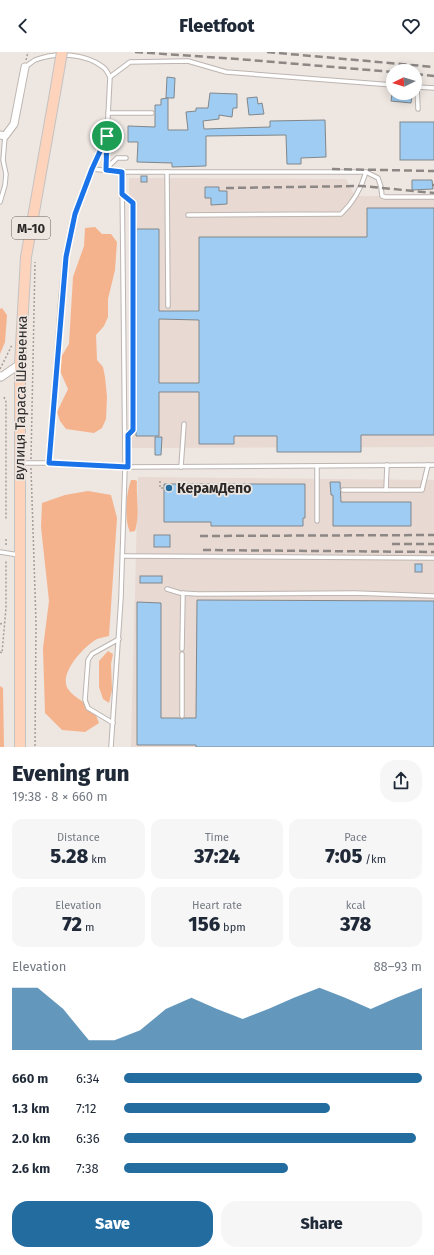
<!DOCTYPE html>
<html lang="en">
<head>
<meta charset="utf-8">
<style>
	body { margin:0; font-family:"Fira Sans",sans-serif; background:#f6f6f7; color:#1f2937; height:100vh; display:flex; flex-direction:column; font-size:15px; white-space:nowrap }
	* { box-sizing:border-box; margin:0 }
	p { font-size:13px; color:#747a83 }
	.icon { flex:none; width:22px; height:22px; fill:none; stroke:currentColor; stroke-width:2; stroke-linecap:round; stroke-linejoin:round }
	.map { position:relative; height:695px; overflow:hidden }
	.side { display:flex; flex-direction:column; background:#fff; flex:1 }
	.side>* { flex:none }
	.needle { width:26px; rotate:265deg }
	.controls { position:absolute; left:386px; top:12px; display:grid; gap:8px }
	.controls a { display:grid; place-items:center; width:36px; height:36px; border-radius:50%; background:#fff; box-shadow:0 2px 10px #0003; font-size:20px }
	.pin { position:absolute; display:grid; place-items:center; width:34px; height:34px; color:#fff; margin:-17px; border:2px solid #fff; border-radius:50%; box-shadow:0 1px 4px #0007 }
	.round { display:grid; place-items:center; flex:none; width:42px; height:42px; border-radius:16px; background:#f6f6f7 }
	.overview { display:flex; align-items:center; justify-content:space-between; height:68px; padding:0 12px }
	h1 { font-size:22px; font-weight:800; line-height:30px }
	.figures { display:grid; grid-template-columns:repeat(3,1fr); gap:6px; height:68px; padding:4px 12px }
	.figures div { display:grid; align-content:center; border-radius:10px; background:#f6f6f7; text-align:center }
	.figures b { font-size:20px; font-weight:800 }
	.figures small { font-size:11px; font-weight:400 }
	.figures p { font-size:11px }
	.chart { height:112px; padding:8px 12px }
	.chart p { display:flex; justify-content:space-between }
	.chart svg { width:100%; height:72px; margin-top:4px; fill:#226ca0; opacity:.7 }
	.primary-button { display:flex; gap:8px; margin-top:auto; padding:8px 12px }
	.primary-button a { flex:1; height:46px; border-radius:16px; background:#226ca0; color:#fff; font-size:16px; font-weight:800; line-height:46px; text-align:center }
	.primary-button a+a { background:#f6f6f7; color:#1f2937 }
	ul { padding:0 12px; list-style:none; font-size:13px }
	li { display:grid; grid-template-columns:64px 48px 1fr; align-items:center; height:30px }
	li i { height:10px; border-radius:5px; background:#226ca0 }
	header { display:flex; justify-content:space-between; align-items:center; height:52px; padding:0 12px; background:#fff; font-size:18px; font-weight:800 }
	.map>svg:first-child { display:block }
	.built { fill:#e8d9d2 }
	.green { fill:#f5b38d }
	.building { fill:#9eccf2; stroke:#81878b; fill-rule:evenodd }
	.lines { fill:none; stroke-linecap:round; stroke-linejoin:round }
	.service-casing { stroke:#bcb5b1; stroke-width:5.5 }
	.minor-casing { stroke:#bcb5b1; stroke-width:9 }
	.primary-casing { stroke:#c4c3c3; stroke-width:12 }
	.path { stroke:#a39e9a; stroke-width:1.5; stroke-dasharray:2 2; stroke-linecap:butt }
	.service { stroke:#fff; stroke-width:3.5 }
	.minor { stroke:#fff; stroke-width:7 }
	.primary { stroke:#fdd3bb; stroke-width:10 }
	.rail { stroke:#8d8885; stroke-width:2.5; stroke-dasharray:8 4; stroke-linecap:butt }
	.primary-bridge-casing { stroke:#c4c3c3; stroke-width:12; stroke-linecap:butt }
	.primary-bridge { stroke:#fdd3bb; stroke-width:10 }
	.route-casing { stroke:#fff; stroke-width:8 }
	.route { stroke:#1a73e8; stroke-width:5 }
	.poi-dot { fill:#226ca0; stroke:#ede6e1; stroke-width:1.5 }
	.labels { text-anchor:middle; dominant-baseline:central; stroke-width:3.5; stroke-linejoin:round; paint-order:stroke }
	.shield { fill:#ede6e1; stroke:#666260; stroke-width:1 }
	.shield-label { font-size:13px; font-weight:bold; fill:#2c2928 }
	.street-label { font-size:14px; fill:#2c2928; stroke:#ede6e1 }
	.poi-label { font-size:14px; font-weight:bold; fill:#2c2928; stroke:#ede6e1; text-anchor:start }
</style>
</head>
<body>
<header><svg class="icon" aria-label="back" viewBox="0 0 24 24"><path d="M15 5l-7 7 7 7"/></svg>Fleetfoot<svg class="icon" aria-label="heart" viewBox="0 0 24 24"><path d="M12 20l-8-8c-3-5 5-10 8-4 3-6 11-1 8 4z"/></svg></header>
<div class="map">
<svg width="434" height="695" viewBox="0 0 434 695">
	<rect width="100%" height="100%" fill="#ede6e1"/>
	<g class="built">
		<path d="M129,126l217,1 9,17h79v251l-303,1z"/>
		<path d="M138,425l296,3v267h-303z"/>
	</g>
	<g class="green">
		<path d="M95,175l7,7h9l6,8 -2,28 -7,29v18l-4,9 -8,9 1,25 6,7 2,10 2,20 -1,22 -4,9 -8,5 -28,-4 -6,-8 -3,-9 11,-23 -8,-18 -2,-9 11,-18 4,-67 11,-31 1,-18z"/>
		<path d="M2,256l5,7 -2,27 -5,12v-45z"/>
		<path d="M131,428h4l2,1c-1,17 3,34 -2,50l-5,1c-6,-13 -4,-38 1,-52z"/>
		<path d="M88,439l23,4 6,23 -8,118c-4,1 -9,2 -12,3 -13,7 -39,35 -29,50 7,10 19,13 26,22 2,3 3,8 5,12l-14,9 -23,-2 -17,-17 -2,-65 6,-47 -8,-74 1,-24 23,-8z"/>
		<path d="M108,599l5,3 -2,10 1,26 -3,13 -6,-4 -4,-12v-26z"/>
		<path d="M0,634l3,2 1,59h-4z"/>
	</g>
	<g class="building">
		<path d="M167,25l8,1 -1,20h-8z"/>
		<path d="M210,41l27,1v14h-4l-1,9 -13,-2v4l-16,2 1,8 66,-2v-6l55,-1 1,37 -25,1v6h-14l-1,-29 -80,1v30l-34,1v-4l-35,-1 1,-20h-10v-16l27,1v-22h6v-6l7,-1v32h20l-2,-18 10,-1v-3h12z"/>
		<path d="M392,42l20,2 -1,7 -20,-2z"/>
		<path d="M257,45l1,7 4,-1 2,11 -15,1 -2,-17z"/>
		<rect x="400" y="70" width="34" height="38"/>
		<rect x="141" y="124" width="6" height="6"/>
		<path d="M412,128h20l1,9 -21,1z"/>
		<path d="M205,135h14v4h8v13l-16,1v-7h-6z"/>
		<path d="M367,156h67v227h-73v17h-84v-16h-43v8h-35v-52h-40v44h-23l-1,-207h24v82h40v-74h168zM159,267l40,1v63h-40z"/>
		<path d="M155,385h7l-1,18h-6z"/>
		<path d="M330,430h10l1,20h70v24h-78v-31h-2z"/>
		<path d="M164,432h141v34h-2v8h-92v-4h-47z"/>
		<rect x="154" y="483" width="16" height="12"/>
		<rect x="415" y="512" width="7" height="8"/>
		<rect x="140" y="524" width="22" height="7"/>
		<path d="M197,548l237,1v146h-238v-2h-59v-143l24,1v115h18l3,1 2,-1h12z"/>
	</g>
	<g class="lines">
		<g class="service-casing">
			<g id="service">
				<path d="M25,15c3,-2 7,-5 10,-7 20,-8 50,-7 68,7 3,2 5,6 7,10l-3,59 -15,33 -17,45 -10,43 -4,40 -12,166"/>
				<path d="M110,25l20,-15 58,-1 38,11 167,13"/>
				<path d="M415,35h2l1,22"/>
				<path d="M417,35l17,1"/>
				<path d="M108,61h44"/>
				<path d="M92,117l30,3h244l12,6 3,9 1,9 3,1h49"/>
				<path d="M105,118l2,-31"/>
				<path d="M105,118l12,-12h9"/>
				<path d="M167,120l1,134"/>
				<path d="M0,150l5,-17 1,-11 -3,-14 2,-24"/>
				<path d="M188,163l153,-1c13,-12 20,-25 25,-42"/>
				<path d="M21,411h28l76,4 309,-2"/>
				<path d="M317,414v55"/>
				<path d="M181,415l3,-43"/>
				<path d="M343,438h43l1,-25"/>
				<path d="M386,438h36l6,-25"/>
				<path d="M0,500l19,3"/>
				<path d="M123,504l311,2"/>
				<path d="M167,537l13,4 18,1 157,-1 79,3"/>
				<path d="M182,597l1,-56"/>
				<path d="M182,664v-62"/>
				<path d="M113,671l-25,-15 -3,-8 3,-40 4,-6 27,-15"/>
				<path d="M111,695l10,-149 4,-131 -3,-295"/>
			</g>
		</g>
		<g class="minor-casing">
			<g id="minor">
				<path d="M0,83l5,1 9,-12 11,-57"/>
				<path d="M0,324l1,1 19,-13"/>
			</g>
		</g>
		<g class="primary-casing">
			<path id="primary" d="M20,695v-383l6,-107 29,-164"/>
		</g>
		<g class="path">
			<path d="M26,8l2,-8"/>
			<path d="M128,147l5,4v227l-2,2"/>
			<path d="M0,317l12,-24"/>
			<path d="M4,345l2,5v117"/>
			<path d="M31,407l4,-197"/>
			<path d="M31,416l5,155 -1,124"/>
			<path d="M160,429v7h4"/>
			<path d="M6,493v-8"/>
			<path d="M0,572l4,-1"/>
			<path d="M0,600l2,1 4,-45v-47"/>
		</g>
		<use href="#service" class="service"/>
		<use href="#minor" class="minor"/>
		<use href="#primary" class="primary"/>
		<g class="rail">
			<path d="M135,0l103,7 155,13"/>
			<path d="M267,0l167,15"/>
			<path d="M415,22l19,2"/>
			<path d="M332,117l102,2"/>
			<path d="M432,133h2"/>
			<path d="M226,136l136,-2 72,7"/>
			<path d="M200,484l234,-1"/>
			<path d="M392,492h42"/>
			<path d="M203,498l231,2"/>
		</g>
		<g class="primary-bridge-casing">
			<path id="primary-bridge" d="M55,41l7,-41"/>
		</g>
		<use href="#primary-bridge" class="primary-bridge"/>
	</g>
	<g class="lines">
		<g class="route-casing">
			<path id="route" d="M107,84l-1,34 16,2v22l11,9v227l-5,5v32l-79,-4 17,-206 9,-43 17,-45z"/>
		</g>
		<use href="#route" class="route"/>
	</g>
	<circle class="poi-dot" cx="169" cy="436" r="4"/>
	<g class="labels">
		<rect class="shield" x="12" y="165" width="38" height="22" rx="3"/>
		<g class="shield-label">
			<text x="31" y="176">М-10</text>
		</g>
		<g class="street-label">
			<text transform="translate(21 346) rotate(-89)">вулиця Тараса Шевченка</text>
		</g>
		<g class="poi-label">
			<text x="177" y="436">КерамДепо</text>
		</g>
	</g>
</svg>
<div class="controls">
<a><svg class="needle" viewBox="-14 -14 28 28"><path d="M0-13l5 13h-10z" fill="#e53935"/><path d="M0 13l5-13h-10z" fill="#747a83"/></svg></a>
</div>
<div class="pin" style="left:107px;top:84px;background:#1e9e55"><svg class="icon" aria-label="arrive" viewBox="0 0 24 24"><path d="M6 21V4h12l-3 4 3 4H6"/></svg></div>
</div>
<section class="side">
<div class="overview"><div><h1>Evening run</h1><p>19:38 · 8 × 660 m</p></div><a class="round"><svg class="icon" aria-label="share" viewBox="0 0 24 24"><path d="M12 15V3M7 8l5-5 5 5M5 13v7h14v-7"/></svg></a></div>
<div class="figures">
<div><p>Distance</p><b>5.28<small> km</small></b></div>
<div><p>Time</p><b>37:24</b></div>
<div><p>Pace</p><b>7:05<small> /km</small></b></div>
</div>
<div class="figures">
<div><p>Elevation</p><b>72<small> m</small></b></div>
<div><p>Heart rate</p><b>156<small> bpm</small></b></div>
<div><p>kcal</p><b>378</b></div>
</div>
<div class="chart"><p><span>Elevation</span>88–93 m</p>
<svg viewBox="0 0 160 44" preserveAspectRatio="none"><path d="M0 44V6L10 6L20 19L30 38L40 38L50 32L60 19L70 12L80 19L90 25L100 19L110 12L120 6L130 12L140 19L150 12L160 6V44z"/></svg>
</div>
<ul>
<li><b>660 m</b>6:34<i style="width:100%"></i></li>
<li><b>1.3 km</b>7:12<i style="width:69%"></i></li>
<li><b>2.0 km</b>6:36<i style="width:98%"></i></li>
<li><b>2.6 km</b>7:38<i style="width:55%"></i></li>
</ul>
<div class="primary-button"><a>Save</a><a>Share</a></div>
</section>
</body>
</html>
